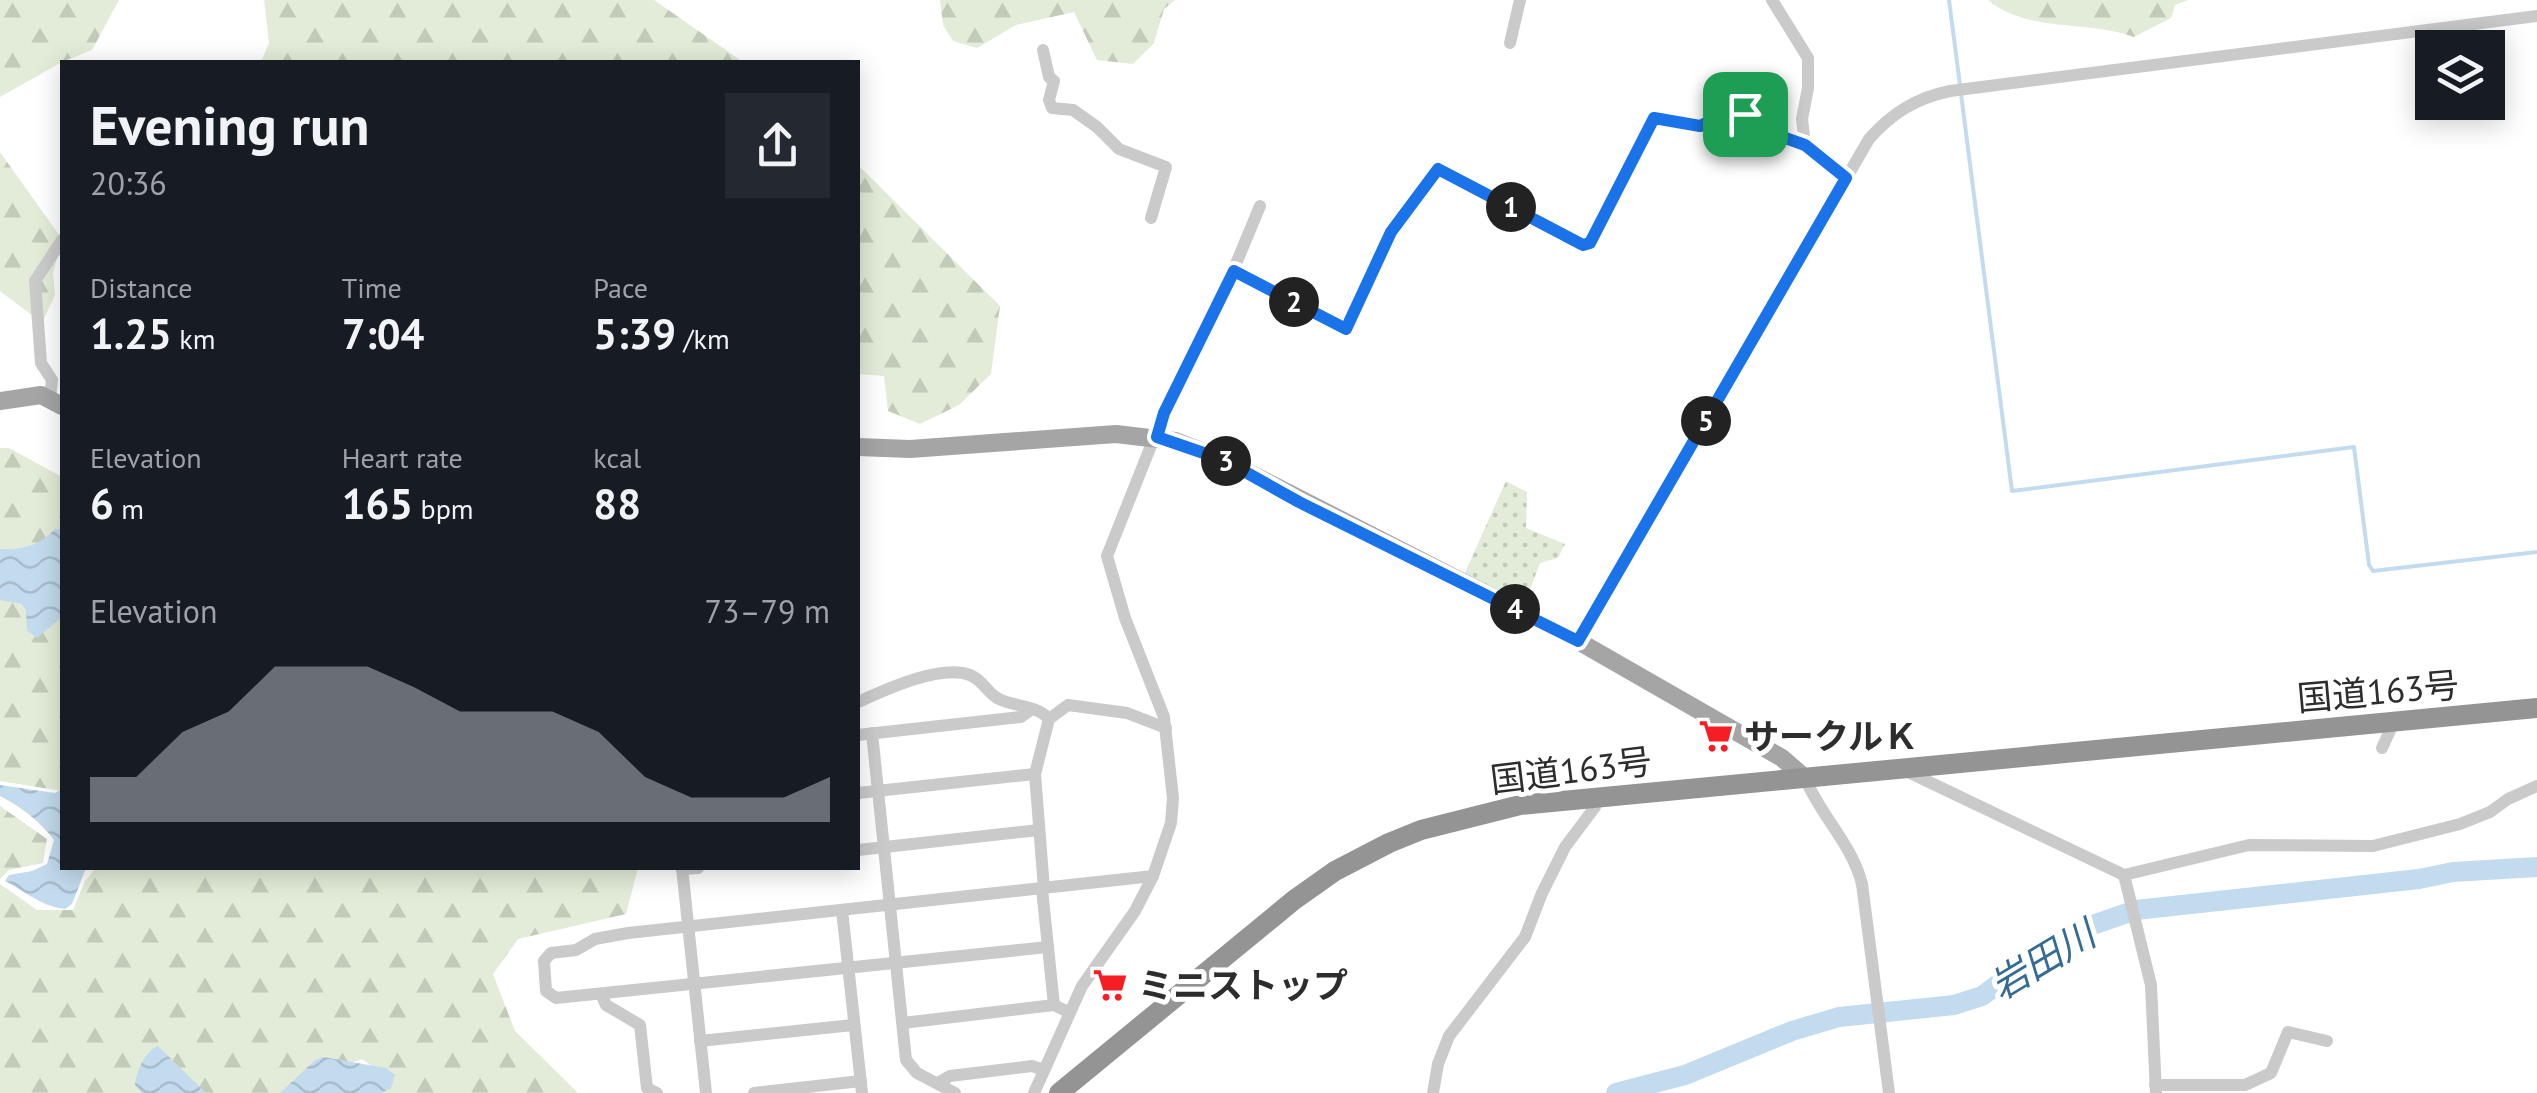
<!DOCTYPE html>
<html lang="en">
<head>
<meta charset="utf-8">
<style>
	body { margin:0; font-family:"PT Sans","Noto Sans JP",sans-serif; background:#242831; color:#f1f3f6; height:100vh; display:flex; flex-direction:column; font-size:38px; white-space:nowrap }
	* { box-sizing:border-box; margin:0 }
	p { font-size:32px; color:#9ea1a6 }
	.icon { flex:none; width:55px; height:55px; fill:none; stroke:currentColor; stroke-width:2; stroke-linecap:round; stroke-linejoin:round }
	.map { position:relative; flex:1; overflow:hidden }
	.details { position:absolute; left:60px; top:60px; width:800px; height:810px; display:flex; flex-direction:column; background:#171b24; border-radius:0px; box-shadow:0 5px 25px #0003 }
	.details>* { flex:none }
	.controls { position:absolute; left:2415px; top:30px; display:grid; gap:20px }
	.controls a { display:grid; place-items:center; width:90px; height:90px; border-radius:0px; background:#171b24; box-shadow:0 5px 25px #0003; font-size:50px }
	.pin { position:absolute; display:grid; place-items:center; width:85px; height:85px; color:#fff; margin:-42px; border-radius:20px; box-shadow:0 5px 15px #0006 }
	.km { position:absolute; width:50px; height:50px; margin:-25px; border-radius:50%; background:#222; color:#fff; font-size:28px; line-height:50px; text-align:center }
	.round { display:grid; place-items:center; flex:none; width:105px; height:105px; border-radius:0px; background:#242831 }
	.overview { display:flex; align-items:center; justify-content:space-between; height:170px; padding:0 30px }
	h1 { font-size:55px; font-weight:700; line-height:75px }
	.figures { display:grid; grid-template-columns:repeat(3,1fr); gap:15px; height:170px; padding:10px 30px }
	.figures div { display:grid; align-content:center }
	.figures b { font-size:42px; font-weight:700 }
	.figures small { font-size:28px; font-weight:400 }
	.figures p { font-size:28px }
	.chart { height:280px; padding:20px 30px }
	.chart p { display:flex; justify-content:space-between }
	.chart svg { width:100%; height:180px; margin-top:10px; fill:#8c9099; opacity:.7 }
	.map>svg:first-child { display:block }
	.grass { fill:url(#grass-dots) }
	.forest { fill:url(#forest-firs) }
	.water { fill:url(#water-waves) }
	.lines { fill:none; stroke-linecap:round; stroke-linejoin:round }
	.stream { stroke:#c3dbee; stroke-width:4 }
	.river { stroke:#c3dbee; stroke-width:20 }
	.minor { stroke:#cacaca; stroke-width:12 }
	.major { stroke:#a5a5a5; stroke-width:18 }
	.highway { stroke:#949494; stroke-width:20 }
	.route-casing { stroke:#fff; stroke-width:20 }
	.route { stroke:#1a73e8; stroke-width:12 }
	.labels { text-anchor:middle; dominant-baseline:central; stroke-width:10; stroke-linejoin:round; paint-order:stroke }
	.street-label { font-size:35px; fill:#2d2d2d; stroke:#fff }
	.poi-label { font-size:35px; font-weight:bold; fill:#2d2d2d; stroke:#fff; text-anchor:start }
	.water-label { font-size:38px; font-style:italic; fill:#346b95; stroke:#fff }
</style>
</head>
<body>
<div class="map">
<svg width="2537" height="1093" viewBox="0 0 2537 1093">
	<defs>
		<pattern id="grass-dots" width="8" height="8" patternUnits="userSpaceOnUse" patternTransform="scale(2.5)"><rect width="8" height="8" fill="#e2ecd8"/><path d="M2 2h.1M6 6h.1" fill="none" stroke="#c2cbba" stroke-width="1.8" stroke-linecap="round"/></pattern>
		<pattern id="forest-firs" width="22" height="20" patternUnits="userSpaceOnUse" patternTransform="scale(2.5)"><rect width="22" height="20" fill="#e2ecd8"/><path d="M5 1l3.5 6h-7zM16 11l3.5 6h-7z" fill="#c2cbba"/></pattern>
		<pattern id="water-waves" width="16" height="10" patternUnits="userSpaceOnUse" patternTransform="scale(2.5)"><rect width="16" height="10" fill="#c3dbee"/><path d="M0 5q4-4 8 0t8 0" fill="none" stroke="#a8bccc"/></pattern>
	</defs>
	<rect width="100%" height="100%" fill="#fff"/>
	<path class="grass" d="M1506,481l21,11 -1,36 39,16 -7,14 -18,5 -17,45 -60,-31z"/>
	<g class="forest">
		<path d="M0,0h119l-27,50 -30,12 -62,35z"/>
		<path d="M264,0h390l89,62h-482l8,-19z"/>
		<path d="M940,0h235l-11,9 -10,34 -21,21 -36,-4 -23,-48 -58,13 -39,23 -24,-7 -10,-16z"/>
		<path d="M1988,0h200l-13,5 -4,13 -37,19c-46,-17 -107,-4 -146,-37z"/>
		<path d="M0,152l62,87 -9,34 2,22 -13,28 -42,-32z"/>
		<path d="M858,165l142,141 -9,68 -32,31 -39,19 -32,-13 -4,-35 -26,-2z"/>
		<path d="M0,448h9l53,29v314l-62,-10z"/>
		<path d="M0,806l47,33 -4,24 -34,7 -9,9z"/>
		<path d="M96,868h542l-12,46 -108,25 -25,35 22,57 63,62h-202l2,-23 -16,-11 -53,19 -18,15h-291v-209l37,26h36l12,-29z"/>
	</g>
	<g class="water">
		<path d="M55,529h7v88l-25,21 -10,-7 -1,-20 -4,-7 -22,-4v-51c22,1 40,-3 55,-20z"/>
		<path d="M0,785l55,8 7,-4v79h24l-14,36 -7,5c-24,-3 -39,-17 -60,-28l4,-6 23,-4 15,-7 7,-24c-14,-19 -33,-33 -54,-44z"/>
		<path d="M158,1046l48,47h-64l-7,-8c1,-13 10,-34 23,-39z"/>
		<path d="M323,1057l63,11 9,7 -4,13 -10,5h-101l35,-33z"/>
	</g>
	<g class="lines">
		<g class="stream">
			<path d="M1949,0l11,85"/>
			<path d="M1961,94l51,397 342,-44 15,118 4,6 164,-19"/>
		</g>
		<path class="river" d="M1616,1093l69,-18 107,-44 47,-14 115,-12 28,-9 61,-45 38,-22 55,-19 283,-31 34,-7 84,-5"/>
		<g class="minor">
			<path d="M1772,0l36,58v30l-6,31 3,26"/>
			<path d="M1510,43l10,-43"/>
			<path d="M1043,50l6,27 5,4 -5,19 3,8 21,2 24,17 22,22 47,18 -15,51"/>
			<path d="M1233,271l113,58 45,-97 47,-63 145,76 7,-2 64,-126 46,9 29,-14 16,2 29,20 31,11 41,34"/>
			<path d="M50,398l2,-18 -11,-17 -6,-82 27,-41"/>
			<path d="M1578,641l291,-502c23,-26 47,-41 81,-48l587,-75"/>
			<path d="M858,702c27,-12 82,-38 112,-27 13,5 18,19 29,24 16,8 38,6 50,20"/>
			<path d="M872,733l34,327 11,13 38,20"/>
			<path d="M858,735l163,-18 11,-8"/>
			<path d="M2382,748l12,-26"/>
			<path d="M1904,770l220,105 125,-30 124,1 87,-22 30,-12 18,-13 29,-13"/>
			<path d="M1805,778c15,37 47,66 57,106l27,209"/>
			<path d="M858,793l177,-19"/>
			<path d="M858,850l181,-20"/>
			<path d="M682,868l24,225"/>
			<path d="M682,869l16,-1"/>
			<path d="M2124,875l27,110 5,108"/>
			<path d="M1042,889l12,116"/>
			<path d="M1044,889l-9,-115 14,-55 19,-14 59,8 39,15"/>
			<path d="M842,910l20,183"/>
			<path d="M1048,947l-492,51 -10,-7 -2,-30 7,-8 25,-3 19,-11 33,-6 525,-57"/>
			<path d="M601,994l5,11 34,20 7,63 10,5"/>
			<path d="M903,1023l151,-18 14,7"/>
			<path d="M700,1041l153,-16"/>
			<path d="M938,1083l12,-7 82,-10 12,4"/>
			<path d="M2155,1085h90l26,-12 17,-41 39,9"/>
			<path d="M754,1093l107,-12"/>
			<path d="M1034,1093l48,-107 53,-75 18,-35 18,-53 2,-25 -9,-81 -39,-99 -18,-62 57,-143 69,-142 27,-65"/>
			<path d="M1433,1093l5,-29 11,-28 76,-99 17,-44 23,-46 30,-40 2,-8"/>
		</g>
		<g class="major">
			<path d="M0,401l41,-6 21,11"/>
			<path d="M858,447l52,2 206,-15 59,7 49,19 354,181 204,117 23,20"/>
		</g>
		<path class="highway" d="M1059,1093l235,-193 41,-29 54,-28 32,-13 99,-25 1017,-97"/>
	</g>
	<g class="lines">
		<g class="route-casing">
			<path id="route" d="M1730,112l15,2 29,20 31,11 41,33 -268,463 -279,-139 -75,-42 -67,-23 7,-24 70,-142 112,58 45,-97 47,-63 145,76 7,-2 64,-125 46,8z"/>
		</g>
		<use href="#route" class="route"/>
	</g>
	<defs>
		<g id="supermarket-bare" transform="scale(2.7)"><path d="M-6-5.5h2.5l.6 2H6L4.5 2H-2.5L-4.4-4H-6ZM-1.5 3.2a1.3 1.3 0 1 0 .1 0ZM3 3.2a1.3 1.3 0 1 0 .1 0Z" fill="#f41e24" stroke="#fff" stroke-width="2.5" paint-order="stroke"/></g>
	</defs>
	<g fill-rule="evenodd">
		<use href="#supermarket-bare" x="1716" y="736"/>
		<use href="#supermarket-bare" x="1110" y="985"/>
	</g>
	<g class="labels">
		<g class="street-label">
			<text transform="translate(2378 691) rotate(-5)">国道163号</text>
			<text transform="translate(1571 770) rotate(-7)">国道163号</text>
		</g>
		<g class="poi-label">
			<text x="1744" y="736">サークルＫ</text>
			<text x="1138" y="985">ミニストップ</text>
		</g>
		<g class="water-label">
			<text transform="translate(2042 959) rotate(-31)">岩田川</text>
		</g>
	</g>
</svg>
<div class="controls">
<a><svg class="icon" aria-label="layers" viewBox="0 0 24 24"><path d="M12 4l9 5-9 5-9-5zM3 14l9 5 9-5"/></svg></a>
</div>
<div class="pin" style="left:1745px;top:114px;background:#1e9e55"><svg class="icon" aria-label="arrive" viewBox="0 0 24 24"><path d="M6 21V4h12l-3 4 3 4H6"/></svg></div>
<b class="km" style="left:1511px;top:207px">1</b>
<b class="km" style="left:1294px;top:302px">2</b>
<b class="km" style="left:1226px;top:461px">3</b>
<b class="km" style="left:1515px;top:609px">4</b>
<b class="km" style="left:1706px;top:421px">5</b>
<section class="details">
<div class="overview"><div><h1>Evening run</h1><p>20:36</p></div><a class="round"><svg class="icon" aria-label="share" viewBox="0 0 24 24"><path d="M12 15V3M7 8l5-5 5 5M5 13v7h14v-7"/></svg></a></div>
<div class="figures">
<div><p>Distance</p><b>1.25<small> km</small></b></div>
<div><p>Time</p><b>7:04</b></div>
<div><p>Pace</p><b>5:39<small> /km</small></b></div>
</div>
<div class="figures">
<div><p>Elevation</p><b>6<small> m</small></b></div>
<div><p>Heart rate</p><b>165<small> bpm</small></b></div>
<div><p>kcal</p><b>88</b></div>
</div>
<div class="chart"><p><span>Elevation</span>73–79 m</p>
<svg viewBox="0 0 160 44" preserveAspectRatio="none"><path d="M0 44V33L10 33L20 22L30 17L40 6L50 6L60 6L70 11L80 17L90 17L100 17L110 22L120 33L130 38L140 38L150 38L160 33V44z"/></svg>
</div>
</section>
</div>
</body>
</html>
